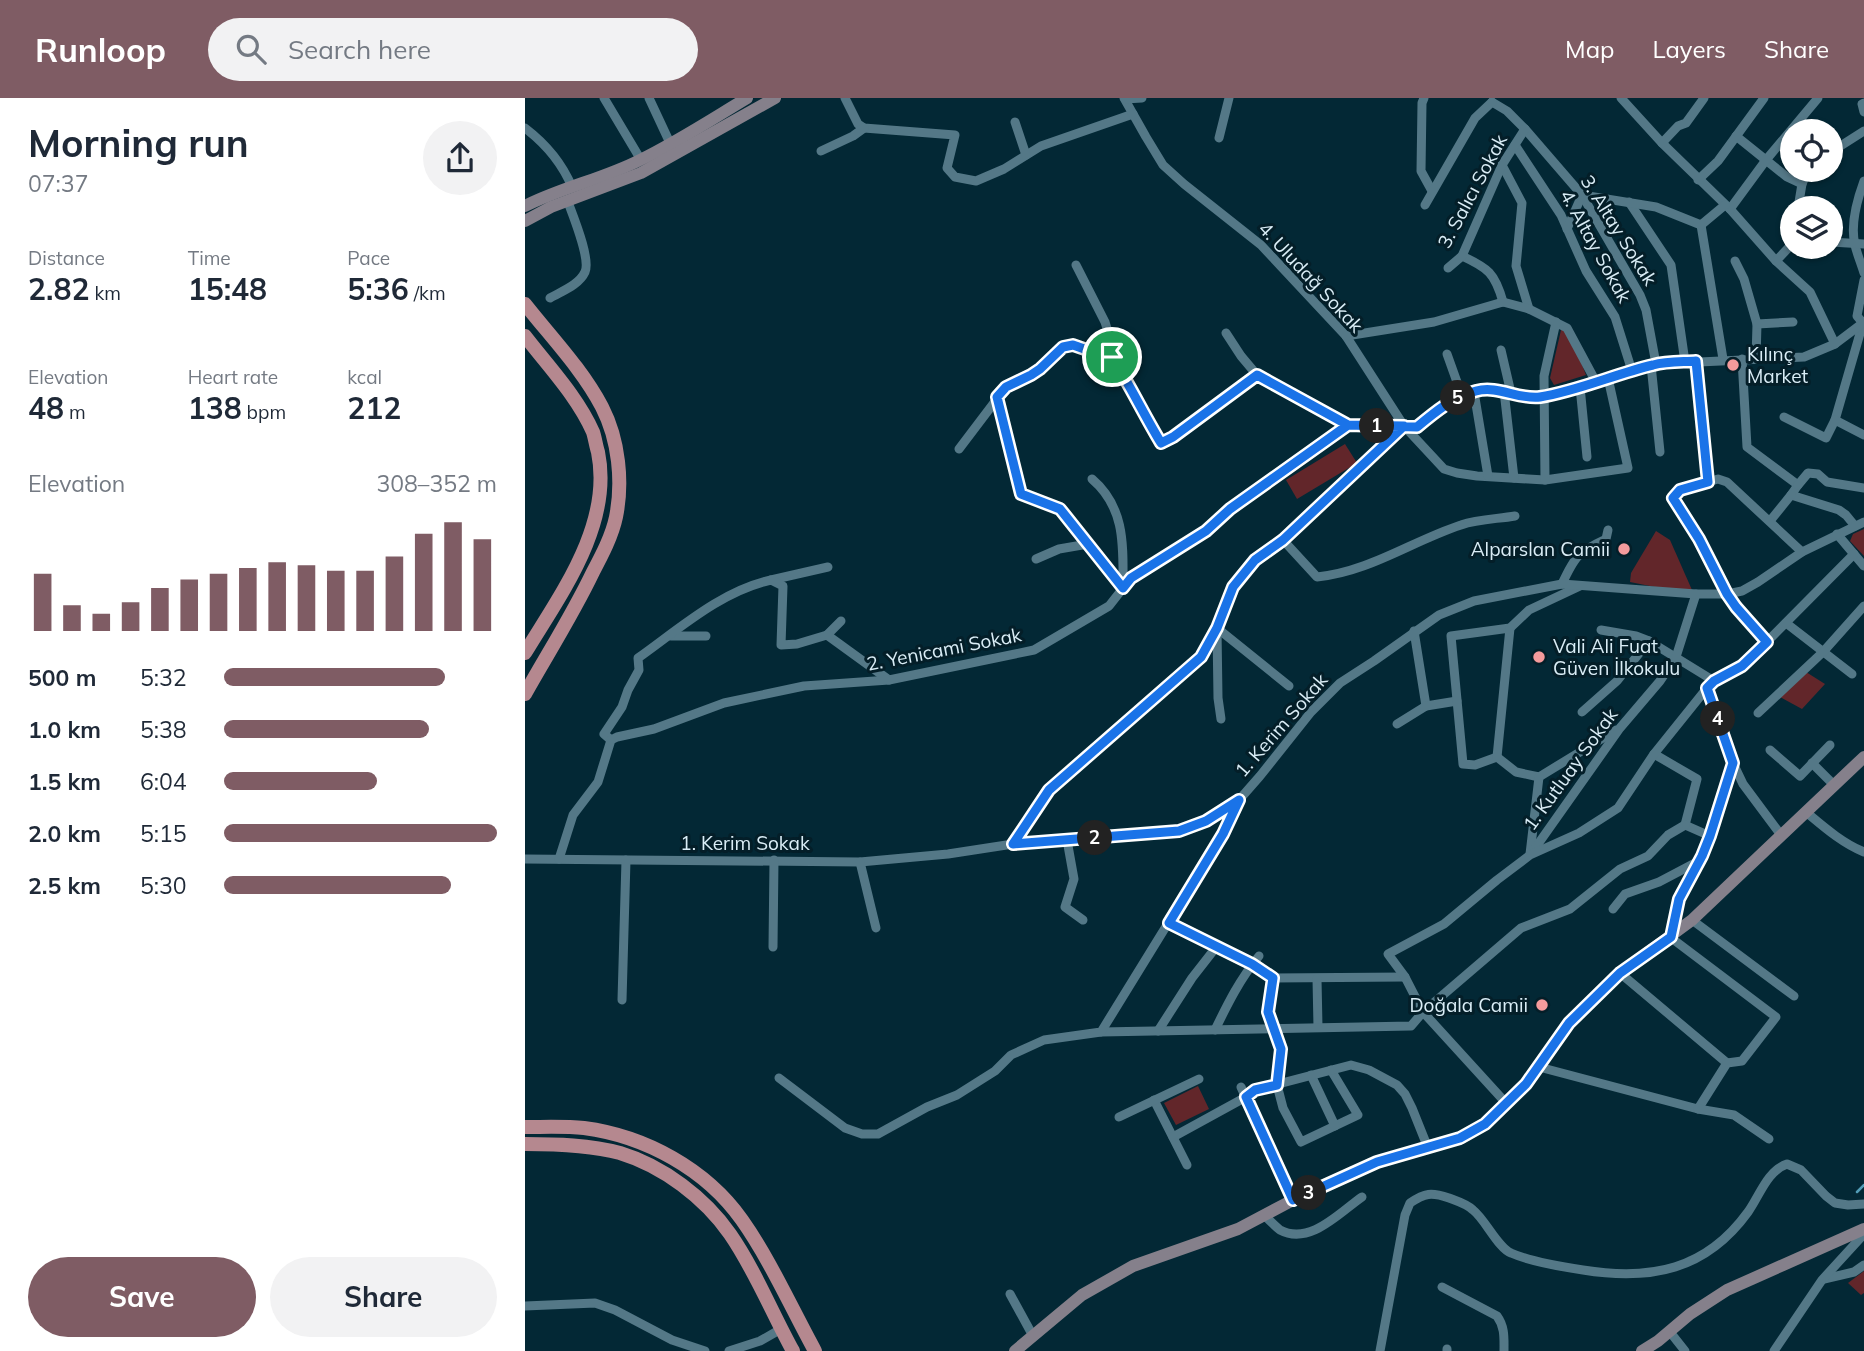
<!DOCTYPE html>
<html lang="en">
<head>
<meta charset="utf-8">
<style>
	body { margin:0; font-family:Mulish,sans-serif; background:#f2f2f3; color:#1f2937; height:100vh; display:flex; flex-direction:column; font-size:26px; white-space:nowrap }
	* { box-sizing:border-box; margin:0 }
	p { font-size:23px; color:#747a83 }
	.icon { flex:none; width:38px; height:38px; fill:none; stroke:currentColor; stroke-width:2; stroke-linecap:round; stroke-linejoin:round }
	.map { position:relative; flex:1; overflow:hidden }
	.details { display:flex; flex-direction:column; background:#fff; width:525px }
	.details>* { flex:none }
	.tools { position:absolute; left:1255px; top:21px; display:grid; gap:14px }
	.tools a { display:grid; place-items:center; width:63px; height:63px; border-radius:50%; background:#fff; box-shadow:0 2px 5px #0004; font-size:35px }
	.pin { position:absolute; display:grid; place-items:center; width:60px; height:60px; color:#fff; margin:-30px; border:4px solid #fff; border-radius:50%; box-shadow:0 2px 7px #0007 }
	.km { position:absolute; width:35px; height:35px; margin:-18px; border-radius:50%; background:#222; color:#fff; font-size:19px; line-height:35px; text-align:center }
	.round { display:grid; place-items:center; flex:none; width:74px; height:74px; border-radius:37px; background:#f2f2f3 }
	.overview { display:flex; align-items:center; justify-content:space-between; height:119px; padding:0 28px }
	h1 { font-size:38px; font-weight:700; line-height:52px }
	.stats { display:grid; grid-template-columns:repeat(3,1fr); gap:10px; height:119px; padding:7px 28px }
	.stats div { display:grid; align-content:center }
	.stats b { font-size:30px; font-weight:700 }
	.stats small { font-size:19px; font-weight:400 }
	.stats p { font-size:19px }
	.chart { height:196px; padding:14px 28px }
	.chart p { display:flex; justify-content:space-between }
	.chart svg { width:100%; height:126px; margin-top:7px; stroke:#7f5c64; stroke-width:6 }
	.button { display:flex; gap:14px; margin-top:auto; padding:14px 28px }
	.button a { flex:1; height:80px; border-radius:42px; background:#7f5c64; color:#fff; font-size:28px; font-weight:700; line-height:80px; text-align:center }
	.button a+a { background:#f2f2f3; color:#1f2937 }
	ul { padding:0 28px; list-style:none; font-size:23px }
	li { display:grid; grid-template-columns:112px 84px 1fr; align-items:center; height:52px }
	li i { height:18px; border-radius:9px; background:#7f5c64 }
	header { display:flex; align-items:center; gap:42px; box-sizing:border-box; height:98px; padding:0 35px; background:#7f5c64; color:#fff }
	header strong { font-size:33px }
	nav { display:flex; gap:38px; margin-inline-start:auto; font-size:24px }
	.search { width:490px; height:63px; background:#f2f2f3; display:flex; align-items:center; gap:18px; box-sizing:border-box; padding:0 24px; border-radius:38px; color:#747a83; font-size:26px }
	main { display:flex; flex:1; min-height:0 }
	.map>svg:first-child { display:block }
	.green { fill:#62262a }
	.lines { fill:none; stroke-linecap:round; stroke-linejoin:round }
	.stream { stroke:#529db7; stroke-width:2.5 }
	.street { stroke:#547887; stroke-width:9 }
	.secondary { stroke:#85808b; stroke-width:12 }
	.primary { stroke:#b5888f; stroke-width:14 }
	.route-casing { stroke:#fff; stroke-width:14 }
	.route { stroke:#1a73e8; stroke-width:9 }
	.poi-dot { fill:#f59b9c; stroke:#041e28; stroke-width:2.5 }
	.labels { text-anchor:middle; dominant-baseline:central; stroke-width:6; stroke-linejoin:round; paint-order:stroke }
	.street-label { font-size:19px; fill:#daedf6; stroke:#041e28 }
	.poi-label { font-size:19px; fill:#daedf6; stroke:#041e28; text-anchor:start }
</style>
</head>
<body>
<header>
<strong>Runloop</strong>
<div class="search"><svg class="icon" aria-label="search" viewBox="0 0 24 24"><circle cx="10" cy="10" r="6"/><path d="M15 15l6 6"/></svg>Search here</div>
<nav><a>Map</a><a>Layers</a><a>Share</a></nav>
</header>
<main>
<section class="details">
<div class="overview"><div><h1>Morning run</h1><p>07:37</p></div><a class="round"><svg class="icon" aria-label="share" viewBox="0 0 24 24"><path d="M12 15V3M7 8l5-5 5 5M5 13v7h14v-7"/></svg></a></div>
<div class="stats">
<div><p>Distance</p><b>2.82<small> km</small></b></div>
<div><p>Time</p><b>15:48</b></div>
<div><p>Pace</p><b>5:36<small> /km</small></b></div>
</div>
<div class="stats">
<div><p>Elevation</p><b>48<small> m</small></b></div>
<div><p>Heart rate</p><b>138<small> bpm</small></b></div>
<div><p>kcal</p><b>212</b></div>
</div>
<div class="chart"><p><span>Elevation</span>308–352 m</p>
<svg viewBox="0 0 160 44" preserveAspectRatio="none"><path d="M5 44V24M15 44V35M25 44V38M35 44V34M45 44V29M55 44V26M65 44V24M75 44V22M85 44V20M95 44V21M105 44V23M115 44V23M125 44V18M135 44V10M145 44V6M155 44V12"/></svg>
</div>
<ul>
<li><b>500 m</b>5:32<i style="width:81%"></i></li>
<li><b>1.0 km</b>5:38<i style="width:75%"></i></li>
<li><b>1.5 km</b>6:04<i style="width:56%"></i></li>
<li><b>2.0 km</b>5:15<i style="width:100%"></i></li>
<li><b>2.5 km</b>5:30<i style="width:83%"></i></li>
</ul>
<div class="button"><a>Save</a><a>Share</a></div>
</section>
<div class="map">
<svg width="1339" height="1253" viewBox="0 0 1339 1253">
	<rect width="100%" height="100%" fill="#032835"/>
	<g class="green">
		<path d="M1036,232h4l12,22 9,23 -32,10 -4,-7z"/>
		<path d="M820,346l12,19 -60,36 -11,-19z"/>
		<path d="M1339,431v27l-14,-15 3,-7z"/>
		<path d="M1131,433l14,9 22,50 -32,-2 -30,-6 1,-9z"/>
		<path d="M1281,574l19,12 -23,25 -22,-12z"/>
		<path d="M673,988l11,23 -33,16 -12,-22z"/>
		<path d="M1339,1173v22l-3,2 -13,-12z"/>
	</g>
	<g class="lines">
		<path class="stream" d="M1332,1094l7,-7"/>
		<g class="street">
			<path d="M79,0l37,62"/>
			<path d="M124,0l21,45"/>
			<path d="M320,0l13,26 6,4 91,7 -8,33 8,9 21,4 28,-12 37,-23 92,-32"/>
			<path d="M599,0l22,39 17,28 21,19 77,61 85,91 58,90 40,43 13,4 20,3 68,4 83,-12 -20,-90"/>
			<path d="M899,0l-2,5 -1,68 11,20"/>
			<path d="M1096,0l41,45 68,66 46,52 34,31 25,52"/>
			<path d="M600,1l17,-1"/>
			<path d="M967,4l15,9 18,18 57,66 58,100 6,15 10,54"/>
			<path d="M1339,5l-2,1 2,8"/>
			<path d="M490,24l11,33"/>
			<path d="M0,30c21,16 37,35 47,59"/>
			<path d="M1211,38l51,41 15,7"/>
			<path d="M694,40l10,-40"/>
			<path d="M1137,45l16,-17 8,-3 18,-25"/>
			<path d="M990,47l46,70 25,56 29,46 17,54"/>
			<path d="M296,53l32,-15 11,-8"/>
			<path d="M1306,54l33,-21"/>
			<path d="M977,67l20,38 -6,63 13,43"/>
			<path d="M1173,82l20,-19 46,-63"/>
			<path d="M1339,83c-7,19 -14,44 -9,64 2,9 6,18 9,28"/>
			<path d="M1104,104l42,63 14,97"/>
			<path d="M900,107l50,-87 17,-16"/>
			<path d="M1273,110l4,-24 6,-14"/>
			<path d="M1205,111l36,-49 52,-62"/>
			<path d="M1176,127l22,134"/>
			<path d="M1042,131l15,-34 74,12 45,18 24,-20"/>
			<path d="M1306,144l33,2"/>
			<path d="M937,158c26,12 33,17 41,46"/>
			<path d="M1210,163l9,18 13,45 -1,35"/>
			<path d="M1251,163l16,-17"/>
			<path d="M923,170l14,-12 40,-91 23,-36"/>
			<path d="M1339,182l-7,36 6,7 -28,97 29,15"/>
			<path d="M25,200c12,-7 29,-13 35,-26 6,-13 -12,-56 -17,-70"/>
			<path d="M1232,226l36,-2"/>
			<path d="M701,235l15,23 16,19 91,50 56,1"/>
			<path d="M821,238l88,-14 69,-20 26,7 38,19 29,54"/>
			<path d="M976,252l10,43"/>
			<path d="M585,255c20,28 33,61 51,90l12,-6 84,-62"/>
			<path d="M922,256l15,42"/>
			<path d="M1217,261l5,88 51,38 -7,10 48,15 7,5 9,11"/>
			<path d="M1171,263l12,121"/>
			<path d="M1126,267l9,87"/>
			<path d="M1055,289l7,70"/>
			<path d="M979,293l10,87"/>
			<path d="M949,294l14,84"/>
			<path d="M472,299l24,97 39,15 63,79"/>
			<path d="M1259,319l42,21 9,-18"/>
			<path d="M434,351l47,-62 34,-18 6,-7 17,-15 10,-2 17,6 20,2 -1,-18 -4,-13 -29,-57"/>
			<path d="M567,381c34,29 31,68 31,109"/>
			<path d="M1020,382l-1,-104 12,-54"/>
			<path d="M1273,387l10,-12 10,1 9,8 37,6"/>
			<path d="M1245,423l21,-26"/>
			<path d="M1312,436l27,32"/>
			<path d="M758,442l34,37c52,-5 95,-36 144,-52 17,-6 37,-6 54,-9"/>
			<path d="M511,461l23,-10 29,-5"/>
			<path d="M246,482l57,-13"/>
			<path d="M1037,486c13,-28 16,-32 44,-45l2,-9"/>
			<path d="M1261,525l66,51"/>
			<path d="M692,530l72,58"/>
			<path d="M692,532l1,68 3,21"/>
			<path d="M1076,532l35,6 13,5 65,40"/>
			<path d="M889,533l12,75"/>
			<path d="M302,537l14,-14"/>
			<path d="M146,538h35"/>
			<path d="M1242,544l-31,-35 -9,-13 -28,-55 -26,-42 7,-7 38,-11 9,3 75,70"/>
			<path d="M1182,590l26,75 10,21 38,51"/>
			<path d="M1057,614l35,-31 32,-40"/>
			<path d="M1233,615l65,-61 41,-46"/>
			<path d="M872,626l29,-18 31,-5"/>
			<path d="M86,642l-7,-6 18,-27 6,-17 11,-20 -1,-12c41,-29 83,-67 133,-78l12,6 -2,59 16,-1 30,-9 62,45"/>
			<path d="M1245,652l30,26 30,-31"/>
			<path d="M1129,656l43,25 -12,46"/>
			<path d="M972,659l-22,8 -12,-1 -12,-128 59,-8 19,-18 51,-24"/>
			<path d="M972,659l19,15 23,5 77,-47"/>
			<path d="M972,659l13,-129"/>
			<path d="M1287,665l22,22"/>
			<path d="M1281,714c18,15 36,31 58,40"/>
			<path d="M1160,727l25,11"/>
			<path d="M542,742l7,39 -9,28 18,13"/>
			<path d="M488,746l36,-54 152,-133 16,-29 16,-41 22,-27 28,-20 121,-114 13,1 25,-20 32,-15 10,-3 20,2 32,7 120,-34 148,-7 31,-13 29,-22"/>
			<path d="M1005,756l9,-77"/>
			<path d="M1006,756l89,-126 40,-47 16,-24 20,-63"/>
			<path d="M0,761l335,3 88,-8 65,-10 167,-13 26,-10 33,-21 21,-24 51,-64 29,-29 34,-22 65,-46 35,-14 88,-17 134,10h31l15,-3 16,-9 44,-30 62,-30"/>
			<path d="M34,761l14,-44 25,-33 13,-42 6,-3 37,-8 70,-26 80,-17 85,-6 145,-30 75,-44 22,-28 75,-47 24,-22 118,-84"/>
			<path d="M335,764l16,66"/>
			<path d="M1088,811l12,-15 34,-12 38,-20"/>
			<path d="M1167,822l102,76"/>
			<path d="M644,825l83,41 21,14 132,-1"/>
			<path d="M248,849l1,-87"/>
			<path d="M1095,875l107,90"/>
			<path d="M748,880l-5,34 13,37 -4,36 6,23 18,34 57,-27 -27,-45"/>
			<path d="M792,881l1,48"/>
			<path d="M97,902l4,-140"/>
			<path d="M690,932c13,-27 25,-51 44,-74"/>
			<path d="M633,933l34,-53 25,-32"/>
			<path d="M576,934l310,-6 12,-14 98,-84 49,-19 50,-40 28,-13 20,-21 17,-10"/>
			<path d="M1014,969l159,42 29,-46 15,-2 34,-44 -106,-80 9,-38 23,-43 8,-20 23,-73"/>
			<path d="M786,977l24,51"/>
			<path d="M254,980l66,50 17,6h16l49,-27 30,-12 38,-24 16,-16 33,-15 57,-8 122,-198 15,-33"/>
			<path d="M716,989l52,113"/>
			<path d="M629,1002l33,65"/>
			<path d="M981,1005l-83,-91 -18,-35 -17,-23 56,-30 53,-44 33,-25 49,-22 39,-25 36,-54 53,-66 7,-7 29,-15 111,-112"/>
			<path d="M1173,1011l36,6 35,24"/>
			<path d="M594,1019l80,-38"/>
			<path d="M648,1039l73,-40 9,-7 96,-25 18,5 28,15 8,9 7,14 16,40"/>
			<path d="M739,1117c5,5 11,11 16,15 30,16 60,-18 82,-33"/>
			<path d="M1299,1181l30,-7 10,-7"/>
			<path d="M917,1189l55,29c8,11 7,22 7,35"/>
			<path d="M485,1196l23,42"/>
			<path d="M0,1208l70,-3 20,7 57,30 33,11"/>
			<path d="M1145,1234l15,19"/>
			<path d="M922,1251v2"/>
			<path d="M204,1253l31,-10 21,-12"/>
			<path d="M855,1253l25,-136 5,-12c15,-10 21,-11 39,-5 8,3 18,6 24,12 12,9 25,38 38,43 18,8 52,14 72,17 68,11 123,0 165,-58 12,-17 19,-41 39,-48l14,6 25,26 9,7 13,2 16,-1"/>
			<path d="M1249,1253l48,-71 42,-46"/>
		</g>
		<g class="secondary">
			<path d="M0,108c37,-19 78,-27 115,-46 37,-18 72,-41 107,-62"/>
			<path d="M0,123l26,-14 90,-34 134,-75"/>
			<path d="M490,1253l67,-56 51,-29 105,-37 55,-29 84,-38 83,-24 25,-14 41,-40 43,-61 51,-50 72,-53 172,-163"/>
			<path d="M1117,1253l16,-10 32,-27 37,-24 137,-61"/>
		</g>
		<g class="primary">
			<path d="M0,206c26,33 57,65 77,103 17,33 21,75 14,110 -4,19 -14,38 -23,55 -20,42 -45,81 -68,122"/>
			<path d="M0,238c23,30 52,60 68,96 2,6 3,14 5,20 15,73 -38,143 -73,201"/>
			<path d="M0,1029c19,0 40,-1 59,1 61,8 122,41 158,92 27,38 50,89 73,131"/>
			<path d="M0,1046c32,0 65,1 95,9 43,13 85,45 110,81 25,36 42,79 63,117"/>
		</g>
	</g>
	<g class="lines">
		<g class="route-casing">
			<path id="route" d="M587,259l-3,-4 -19,-2 -17,-6 -10,2 -23,22 -9,6 -25,12 -9,10 24,97 39,15 63,79 8,-10 75,-47 24,-22 118,-84 56,1 -121,114 -28,20 -22,27 -16,41 -16,29 -152,133 -36,54 166,-13 27,-10 33,-21 -16,34 -54,89 83,41 21,14 -5,34 13,37 -4,36 -22,5 -9,7 47,103 84,-38 83,-24 25,-14 41,-40 43,-61 51,-50 51,-36 8,-38 23,-43 8,-20 23,-73 -26,-75 7,-7 28,-15 25,-24 -31,-35 -9,-13 -28,-55 -26,-41 7,-8 28,-8 -12,-121c-14,1 -29,0 -43,4 -38,9 -75,26 -113,32 -21,3 -42,-12 -64,-6 -23,6 -41,21 -59,36l-69,-2 -91,-50 -84,62 -12,6c-17,-28 -31,-58 -49,-86"/>
		</g>
		<use href="#route" class="route"/>
	</g>
	<g class="poi-dot">
		<circle cx="1208" cy="267" r="7"/>
		<circle cx="1099" cy="451" r="7"/>
		<circle cx="1014" cy="559" r="7"/>
		<circle cx="1017" cy="907" r="7"/>
	</g>
	<g class="labels">
		<g class="street-label">
			<text transform="translate(947 93) rotate(-62)">3. Salıcı Sokak</text>
			<text transform="translate(1094 132) rotate(58)">3. Altay Sokak</text>
			<text transform="translate(1071 148) rotate(61)">4. Altay Sokak</text>
			<text transform="translate(786 179) rotate(47)">4. Uludağ Sokak</text>
			<text transform="translate(419 551) rotate(-11)">2. Yenicami Sokak</text>
			<text transform="translate(756 627) rotate(-49)">1. Kerim Sokak</text>
			<text transform="translate(1045 671) rotate(-54)">1. Kutluay Sokak</text>
			<text x="220" y="745">1. Kerim Sokak</text>
		</g>
		<g class="poi-label">
			<text x="1222" y="256">Kılınç<tspan x="1222" dy="22">Market</tspan></text>
			<text x="1085" y="451" text-anchor="end">Alparslan Camii</text>
			<text x="1028" y="548">Vali Ali Fuat<tspan x="1028" dy="22">Güven İlkokulu</tspan></text>
			<text x="1003" y="907" text-anchor="end">Doğala Camii</text>
		</g>
	</g>
</svg>
<div class="tools">
<a><svg class="icon" aria-label="locate" viewBox="0 0 24 24"><circle cx="12" cy="12" r="6"/><path d="M12 2v4M12 18v4M2 12h4M18 12h4"/></svg></a>
<a><svg class="icon" aria-label="layers" viewBox="0 0 24 24"><path d="M12 4l9 5-9 5-9-5zM3 14l9 5 9-5"/></svg></a>
</div>
<div class="pin" style="left:587px;top:259px;background:#1e9e55"><svg class="icon" aria-label="arrive" viewBox="0 0 24 24"><path d="M6 21V4h12l-3 4 3 4H6"/></svg></div>
<b class="km" style="left:852px;top:328px">1</b>
<b class="km" style="left:570px;top:740px">2</b>
<b class="km" style="left:784px;top:1095px">3</b>
<b class="km" style="left:1193px;top:621px">4</b>
<b class="km" style="left:933px;top:300px">5</b>
</div>
</main>
</body>
</html>
